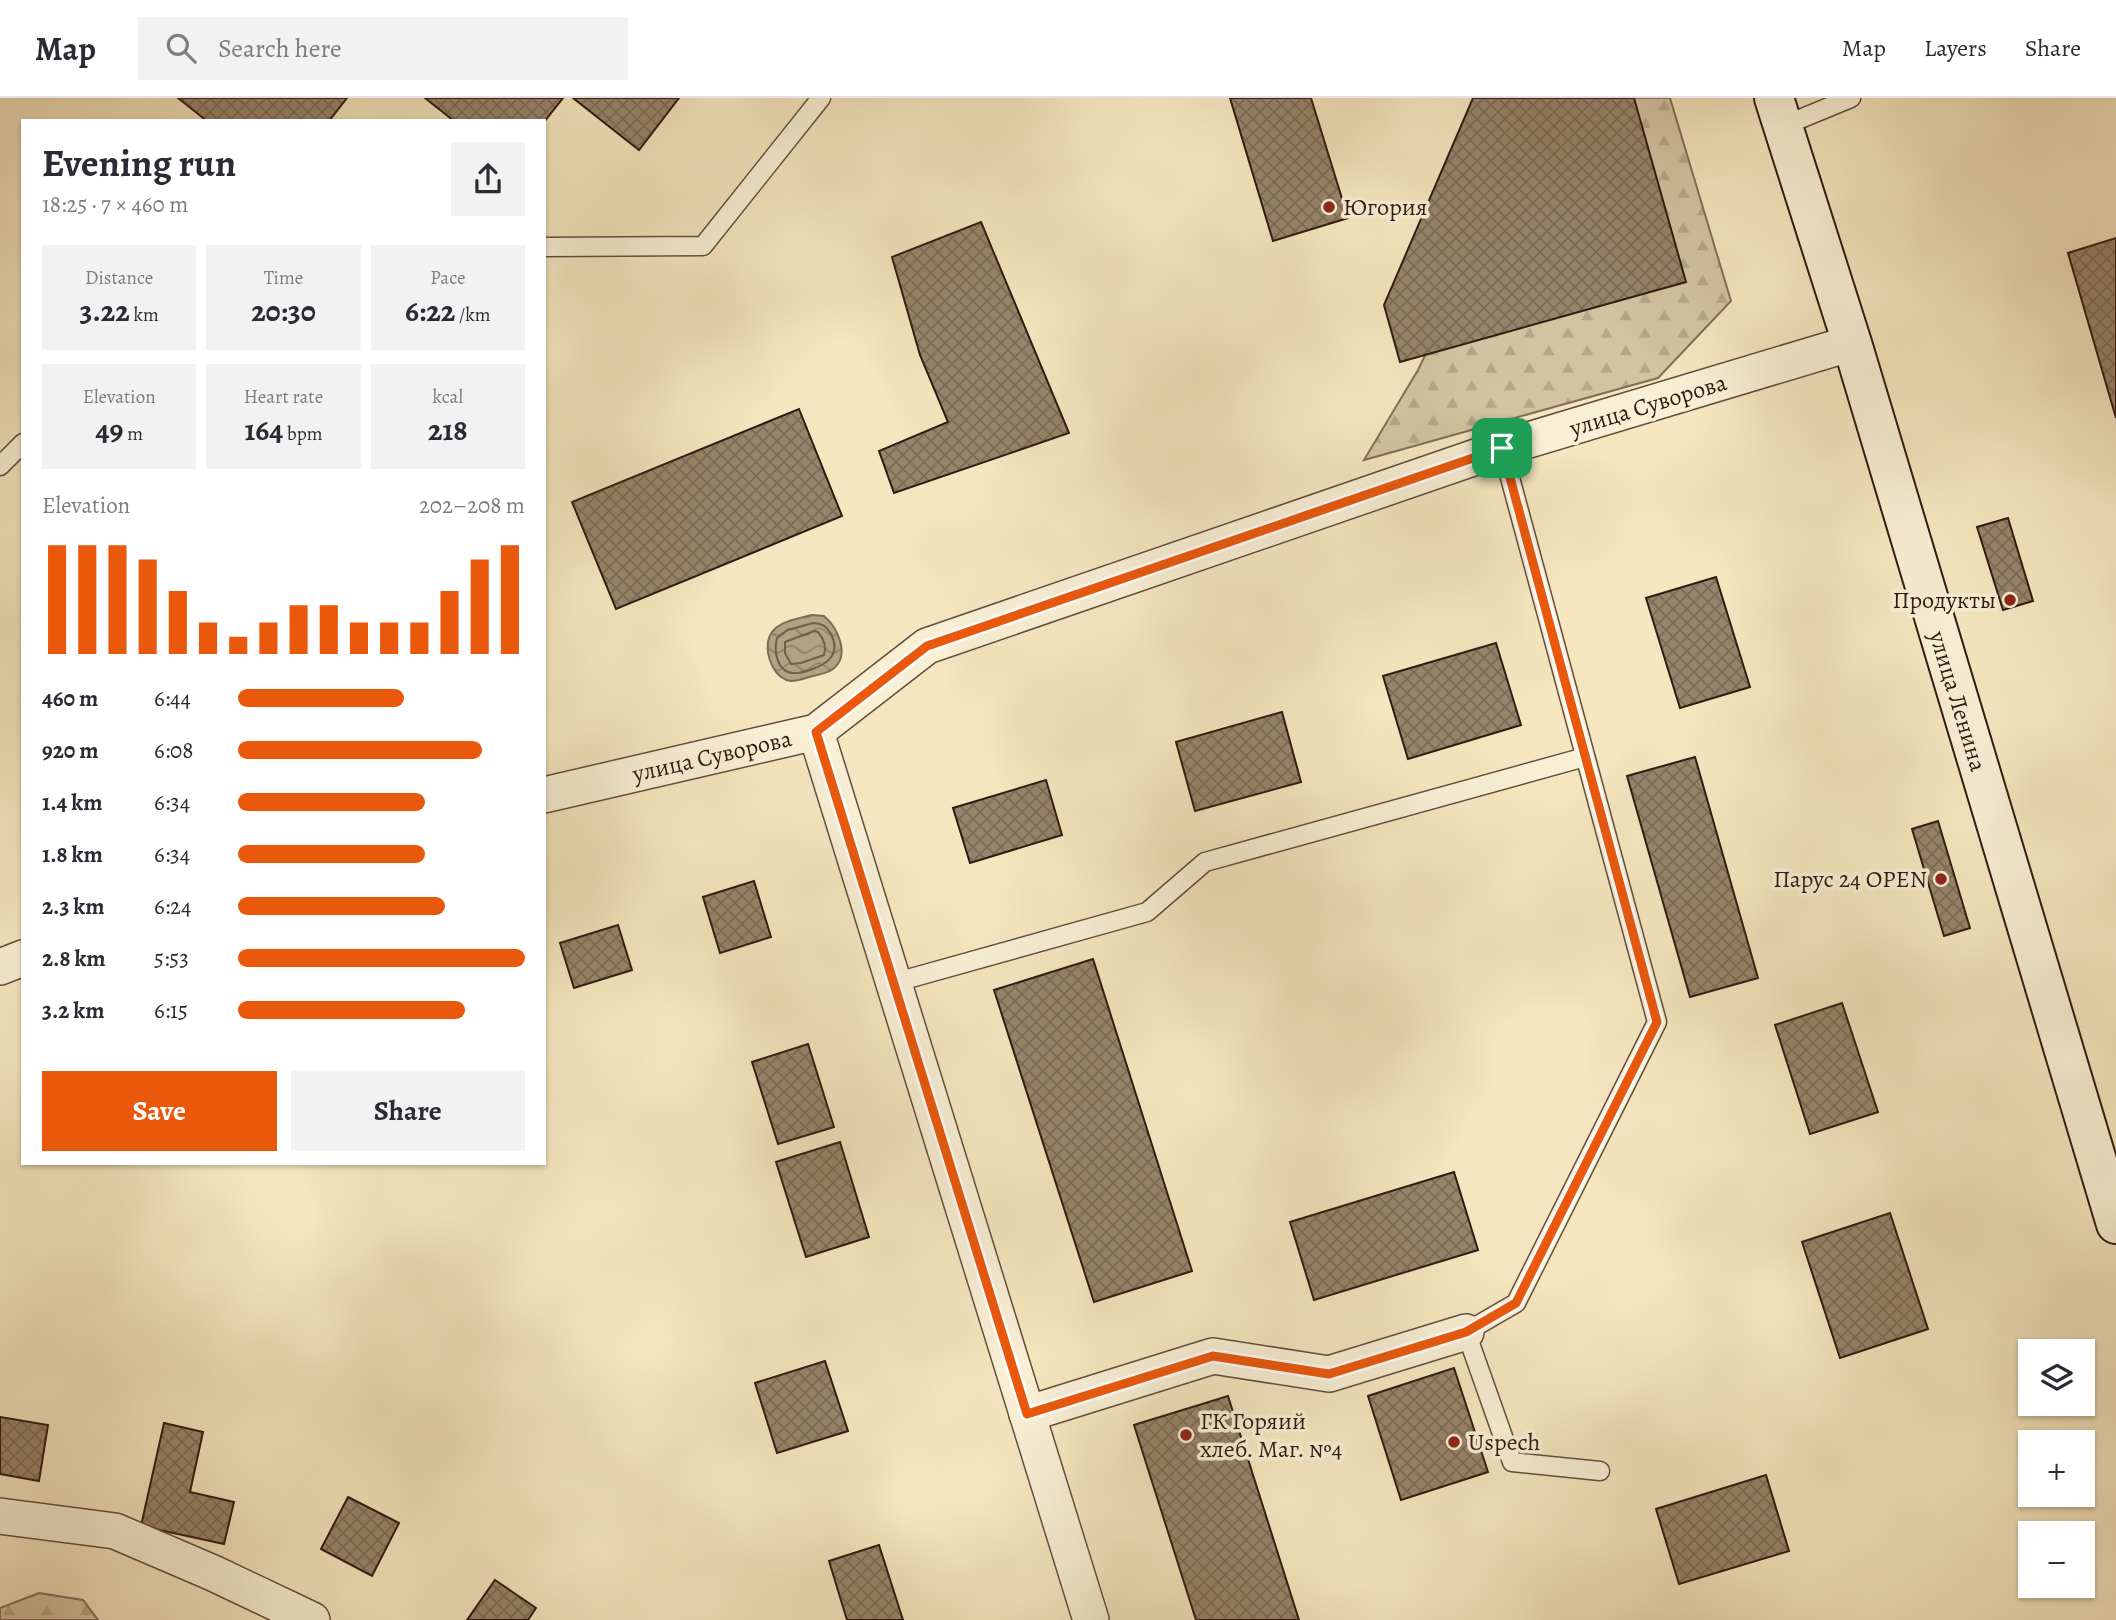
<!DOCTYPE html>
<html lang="en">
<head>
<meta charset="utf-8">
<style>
	body { margin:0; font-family:Alegreya,serif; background:#f2f2f3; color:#2b2b33; height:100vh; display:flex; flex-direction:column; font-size:26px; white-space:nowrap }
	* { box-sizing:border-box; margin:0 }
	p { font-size:23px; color:#7c7c81 }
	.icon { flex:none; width:38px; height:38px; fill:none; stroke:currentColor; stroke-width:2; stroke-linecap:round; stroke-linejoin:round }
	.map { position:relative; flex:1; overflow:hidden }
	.panel { position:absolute; left:21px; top:21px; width:525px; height:1046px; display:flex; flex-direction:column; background:#fff; border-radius:0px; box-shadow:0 2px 5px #0004 }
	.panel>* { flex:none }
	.buttons { position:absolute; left:2018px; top:1241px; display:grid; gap:14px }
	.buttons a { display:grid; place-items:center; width:77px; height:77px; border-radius:0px; background:#fff; box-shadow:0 2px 5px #0004; font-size:35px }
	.pin { position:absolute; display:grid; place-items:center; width:60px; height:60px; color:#fff; margin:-30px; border-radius:14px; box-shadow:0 4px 10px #0006 }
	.round { display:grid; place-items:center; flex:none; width:74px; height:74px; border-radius:0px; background:#f2f2f3 }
	.headline { display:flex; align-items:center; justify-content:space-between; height:119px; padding:0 21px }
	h1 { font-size:38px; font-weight:600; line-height:52px }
	.metrics { display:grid; grid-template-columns:repeat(3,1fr); gap:10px; height:119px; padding:7px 21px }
	.metrics div { display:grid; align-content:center; border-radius:0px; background:#f2f2f3; text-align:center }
	.metrics b { font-size:30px; font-weight:600 }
	.metrics small { font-size:19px; font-weight:400 }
	.metrics p { font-size:19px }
	.chart { height:196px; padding:14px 21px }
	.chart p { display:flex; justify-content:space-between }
	.chart svg { width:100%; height:126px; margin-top:7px; stroke:#ea580c; stroke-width:6 }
	.action { display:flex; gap:14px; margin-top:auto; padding:14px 21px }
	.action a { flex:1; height:80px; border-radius:0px; background:#ea580c; color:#fff; font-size:28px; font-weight:600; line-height:80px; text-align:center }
	.action a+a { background:#f2f2f3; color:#2b2b33 }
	ul { padding:0 21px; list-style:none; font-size:23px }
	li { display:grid; grid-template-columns:112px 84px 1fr; align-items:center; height:52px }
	li i { height:18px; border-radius:9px; background:#ea580c }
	header { display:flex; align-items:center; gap:42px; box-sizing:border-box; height:98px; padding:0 35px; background:#fff; border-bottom:2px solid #e1e1e2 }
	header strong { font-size:33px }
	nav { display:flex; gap:38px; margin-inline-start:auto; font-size:24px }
	.search { width:490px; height:63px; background:#f2f2f3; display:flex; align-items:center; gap:18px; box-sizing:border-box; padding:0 24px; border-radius:0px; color:#7c7c81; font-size:26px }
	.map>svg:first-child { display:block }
	.forest { fill:url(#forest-firs); stroke:#836e58; stroke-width:2 }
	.water { fill:url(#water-waves); stroke:#7f6b56; stroke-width:2 }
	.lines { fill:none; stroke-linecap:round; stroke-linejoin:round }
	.shore { stroke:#725e4a; stroke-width:2 }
	.building { fill:url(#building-cross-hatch); stroke:#321a10; stroke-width:2 }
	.service-casing { stroke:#634d3c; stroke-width:21 }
	.minor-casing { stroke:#634d3c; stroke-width:38 }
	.secondary-casing { stroke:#321a10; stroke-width:42 }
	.service { stroke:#f8efd5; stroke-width:18 }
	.minor { stroke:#f8efd5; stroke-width:35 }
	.secondary { stroke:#f8efd5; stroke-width:38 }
	.route-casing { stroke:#fff; stroke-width:14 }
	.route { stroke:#ea580c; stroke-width:9 }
	.poi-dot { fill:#8f2418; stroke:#f8efd5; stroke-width:2.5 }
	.labels { text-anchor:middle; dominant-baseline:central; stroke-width:7; stroke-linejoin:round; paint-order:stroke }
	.poi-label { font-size:24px; fill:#321a10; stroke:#f8efd5; text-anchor:start }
	.street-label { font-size:24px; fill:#321a10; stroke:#f8efd5 }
</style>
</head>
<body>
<header>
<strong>Map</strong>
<div class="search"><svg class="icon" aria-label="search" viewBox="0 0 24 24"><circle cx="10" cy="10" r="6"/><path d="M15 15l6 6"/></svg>Search here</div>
<nav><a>Map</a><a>Layers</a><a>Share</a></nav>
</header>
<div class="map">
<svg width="2116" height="1522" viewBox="0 0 2116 1522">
	<defs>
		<pattern id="forest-firs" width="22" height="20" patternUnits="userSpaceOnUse" patternTransform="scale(1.75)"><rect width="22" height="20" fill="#d4c3a1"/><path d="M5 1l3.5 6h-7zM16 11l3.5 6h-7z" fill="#b6a78a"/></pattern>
		<pattern id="water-waves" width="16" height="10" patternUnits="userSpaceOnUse" patternTransform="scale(1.75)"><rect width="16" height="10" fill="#b3a184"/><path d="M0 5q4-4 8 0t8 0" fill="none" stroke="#92826b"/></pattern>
		<pattern id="building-cross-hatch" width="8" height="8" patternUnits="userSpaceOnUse" patternTransform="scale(1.75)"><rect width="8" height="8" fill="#97846b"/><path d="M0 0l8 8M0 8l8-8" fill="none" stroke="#7c6b57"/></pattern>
	</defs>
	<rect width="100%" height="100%" fill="#f5e6bf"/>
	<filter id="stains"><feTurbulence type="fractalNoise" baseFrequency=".00286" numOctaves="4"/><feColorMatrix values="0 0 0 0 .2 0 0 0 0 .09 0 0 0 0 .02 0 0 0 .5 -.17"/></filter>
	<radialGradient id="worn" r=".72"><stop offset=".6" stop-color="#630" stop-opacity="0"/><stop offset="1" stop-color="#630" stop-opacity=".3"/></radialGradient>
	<g class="forest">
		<path d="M1558,0h112l61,203 -73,77 -294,82 54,-90 95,-196z"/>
		<path d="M39,1495l44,7 15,20h-98v-12z"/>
	</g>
	<path class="water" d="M812,517l12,1c13,11 27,39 9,53 -5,4 -15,6 -20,7 -7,2 -15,5 -22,5 -17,-2 -25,-25 -23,-39 3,-20 28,-23 44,-27z"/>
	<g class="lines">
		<g class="shore">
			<path d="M813,525c8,0 14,3 18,11 10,20 -3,30 -21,36 -6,2 -15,5 -22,2 -12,-5 -14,-23 -11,-34l11,-8z"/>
			<path d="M814,533l4,1c6,7 9,14 6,23l-23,8 -10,1 -6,-11v-11z"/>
		</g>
	</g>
	<g class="building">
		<path d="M178,0h169l-18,23h-122z"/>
		<path d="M425,0h138l-19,24 -90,-1z"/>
		<path d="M573,0h106l-40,52z"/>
		<path d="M1230,0h81l37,120 -75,23z"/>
		<path d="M1473,0h161l52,184 -286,80 -16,-57z"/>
		<path d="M981,124l88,211 -175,60 -15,-42 69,-29 -28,-67 -28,-98z"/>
		<path d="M2116,140v180l-48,-165z"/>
		<path d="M799,311l43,107 -226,93 -44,-107z"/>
		<path d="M2008,420l25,83 -30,9 -26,-83z"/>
		<path d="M1716,479l34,110 -70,21 -34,-110z"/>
		<path d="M1496,545l25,82 -113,34 -25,-83z"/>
		<path d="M1282,614l19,70 -106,29 -19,-69z"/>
		<path d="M1695,659l63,221 -68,19 -63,-221z"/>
		<path d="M1046,682l16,55 -92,28 -17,-55z"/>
		<path d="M1938,723l32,107 -26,8 -32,-107z"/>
		<path d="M754,783l17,56 -51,16 -17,-56z"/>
		<path d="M618,827l14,45 -58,18 -14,-45z"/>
		<path d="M1093,861l99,312 -98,31 -100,-312z"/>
		<path d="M1842,905l36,109 -68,22 -35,-109z"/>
		<path d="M808,946l26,83 -56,17 -26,-82z"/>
		<path d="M840,1044l29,95 -63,20 -30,-95z"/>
		<path d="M1454,1074l24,78 -164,50 -24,-78z"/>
		<path d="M1890,1115l38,116 -88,29 -38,-116z"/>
		<path d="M825,1263l23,70 -71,22 -22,-70z"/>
		<path d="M1454,1270l34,104 -87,28 -33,-104z"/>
		<path d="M1228,1298l71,224h-103l-62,-195z"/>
		<path d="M0,1319l48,8 -9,56 -39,-7z"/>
		<path d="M164,1325l39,9 -13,60 44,10 -10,42 -83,-18z"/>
		<path d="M1766,1377l23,76 -110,33 -23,-75z"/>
		<path d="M348,1399l51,26 -27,53 -51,-27z"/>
		<path d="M879,1447l24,75h-56l-18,-59z"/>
		<path d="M495,1482l41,28 -8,12h-61z"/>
	</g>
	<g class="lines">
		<g class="service-casing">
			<g id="service">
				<path d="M1783,28l68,-28"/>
				<path d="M544,149l159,-1 118,-148"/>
				<path d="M1502,350l155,574 -141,281 -50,29 46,130 88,9"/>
				<path d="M0,368l23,-23"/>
				<path d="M893,885l254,-71 58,-50 380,-105"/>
			</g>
		</g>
		<g class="minor-casing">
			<g id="minor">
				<path d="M816,634l275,888"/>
				<path d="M544,697l272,-63 111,-86 575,-198 350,-105"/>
				<path d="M0,869l23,-9"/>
				<path d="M1027,1316l186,-58 116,18 137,-42"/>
				<path d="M0,1418l115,15 98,42 99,47"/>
			</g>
		</g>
		<g class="secondary-casing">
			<path id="secondary" d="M1774,0l78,245 264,881"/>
		</g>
		<use href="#service" class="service"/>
		<use href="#minor" class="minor"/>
		<use href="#secondary" class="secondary"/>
	</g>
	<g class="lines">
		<g class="route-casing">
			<path id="route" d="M1502,350l155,574 -141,281 -50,29 -137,42 -116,-18 -186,58 -211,-682 111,-86z"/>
		</g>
		<use href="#route" class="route"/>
	</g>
	<g class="poi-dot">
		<circle cx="1329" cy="109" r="7"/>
		<circle cx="2010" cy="502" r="7"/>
		<circle cx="1941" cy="781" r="7"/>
		<circle cx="1186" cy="1337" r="7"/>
		<circle cx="1454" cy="1344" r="7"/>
	</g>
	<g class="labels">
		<g class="poi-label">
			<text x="1343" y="109">Югория</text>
			<text x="1996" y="502" text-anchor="end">Продукты</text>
			<text x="1927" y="781" text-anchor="end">Парус 24 OPEN</text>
			<text x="1200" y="1323">ГК Горяий<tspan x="1200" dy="28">хлеб. Маг. №4</tspan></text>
			<text x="1468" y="1344">Uspech</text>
		</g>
		<g class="street-label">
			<text transform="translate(1648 307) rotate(-17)">улица Суворова</text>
			<text transform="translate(1958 603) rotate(73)">улица Ленина</text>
			<text transform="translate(712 658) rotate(-13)">улица Суворова</text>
		</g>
	</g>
	<rect width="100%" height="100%" filter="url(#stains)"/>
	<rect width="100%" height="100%" fill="url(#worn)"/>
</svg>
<div class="buttons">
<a><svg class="icon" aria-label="layers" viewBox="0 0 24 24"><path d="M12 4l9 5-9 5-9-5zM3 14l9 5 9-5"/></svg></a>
<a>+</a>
<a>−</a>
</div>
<div class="pin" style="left:1502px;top:350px;background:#1e9e55"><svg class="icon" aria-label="arrive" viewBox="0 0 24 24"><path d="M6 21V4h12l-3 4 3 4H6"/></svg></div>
<section class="panel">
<div class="headline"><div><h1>Evening run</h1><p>18:25 · 7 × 460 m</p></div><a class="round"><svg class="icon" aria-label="share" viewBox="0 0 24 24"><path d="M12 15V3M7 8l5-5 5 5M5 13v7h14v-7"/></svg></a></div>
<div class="metrics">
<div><p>Distance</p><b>3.22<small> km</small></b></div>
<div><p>Time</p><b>20:30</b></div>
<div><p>Pace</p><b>6:22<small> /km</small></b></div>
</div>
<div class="metrics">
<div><p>Elevation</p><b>49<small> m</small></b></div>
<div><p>Heart rate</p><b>164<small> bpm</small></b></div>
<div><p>kcal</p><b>218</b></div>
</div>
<div class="chart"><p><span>Elevation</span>202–208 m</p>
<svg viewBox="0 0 160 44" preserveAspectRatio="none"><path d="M5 44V6M15 44V6M25 44V6M35 44V11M45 44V22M55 44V33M65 44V38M75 44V33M85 44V27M95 44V27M105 44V33M115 44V33M125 44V33M135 44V22M145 44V11M155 44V6"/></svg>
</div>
<ul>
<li><b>460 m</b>6:44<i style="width:58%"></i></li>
<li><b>920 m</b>6:08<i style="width:85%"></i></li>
<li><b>1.4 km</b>6:34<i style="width:65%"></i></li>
<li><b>1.8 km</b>6:34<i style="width:65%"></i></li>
<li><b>2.3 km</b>6:24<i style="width:72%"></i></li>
<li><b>2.8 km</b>5:53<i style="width:100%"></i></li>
<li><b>3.2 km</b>6:15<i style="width:79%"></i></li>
</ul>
<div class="action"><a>Save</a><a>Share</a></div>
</section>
</div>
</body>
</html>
